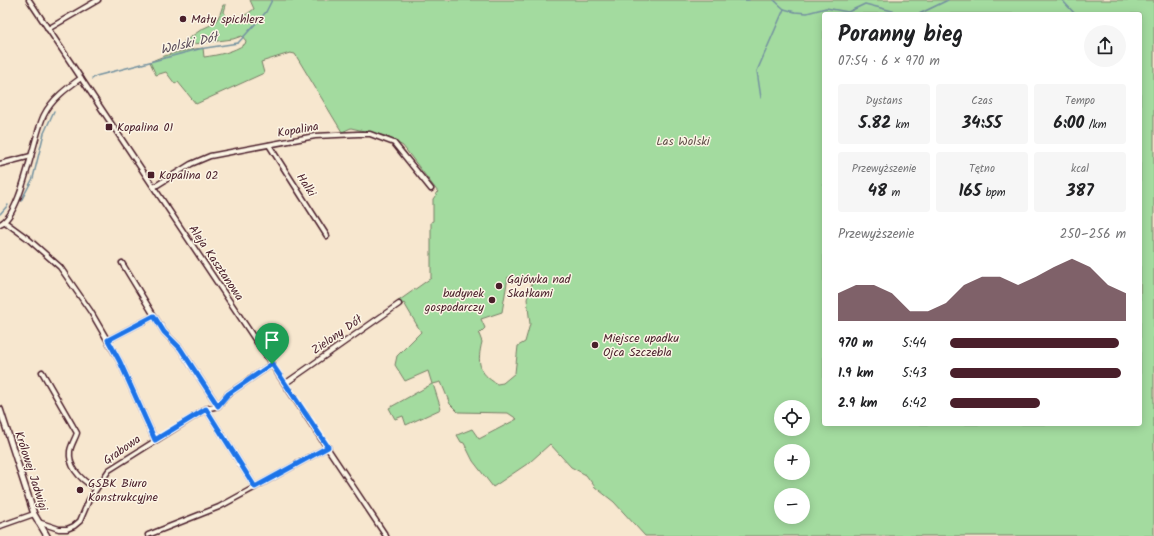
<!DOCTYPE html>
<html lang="pl">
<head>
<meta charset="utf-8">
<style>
	body { margin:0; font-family:Kalam,sans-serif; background:#f6f6f6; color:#202124; height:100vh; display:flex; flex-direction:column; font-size:15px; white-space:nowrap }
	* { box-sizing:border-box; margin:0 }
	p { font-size:13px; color:#757577 }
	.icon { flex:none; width:22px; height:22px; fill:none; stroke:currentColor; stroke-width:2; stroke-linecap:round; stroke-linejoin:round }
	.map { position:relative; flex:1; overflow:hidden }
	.panel { position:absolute; left:822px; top:12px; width:320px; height:414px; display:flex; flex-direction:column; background:#fff; border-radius:4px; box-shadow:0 2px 10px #0003 }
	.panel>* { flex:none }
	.fabs { position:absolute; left:774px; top:400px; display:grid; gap:8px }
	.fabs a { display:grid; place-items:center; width:36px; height:36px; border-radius:50%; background:#fff; box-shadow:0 2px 10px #0003; font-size:20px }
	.pin { position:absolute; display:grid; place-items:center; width:34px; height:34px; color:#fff; margin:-41px -17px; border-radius:50% 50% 50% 0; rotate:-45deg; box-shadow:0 0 4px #0007 }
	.pin .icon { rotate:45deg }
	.round { display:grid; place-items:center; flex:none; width:42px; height:42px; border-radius:21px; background:#f6f6f6 }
	.headline { display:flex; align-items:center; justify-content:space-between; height:68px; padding:0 16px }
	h1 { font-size:22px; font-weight:600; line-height:30px }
	.stats { display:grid; grid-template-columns:repeat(3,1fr); gap:6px; height:68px; padding:4px 16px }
	.stats div { display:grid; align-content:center; border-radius:4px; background:#f6f6f6; text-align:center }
	.stats b { font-size:17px; font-weight:600 }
	.stats small { font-size:11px; font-weight:400 }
	.stats p { font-size:11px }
	.chart { height:112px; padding:8px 16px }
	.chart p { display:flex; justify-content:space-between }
	.chart svg { width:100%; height:72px; margin-top:4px; fill:#4a1f2b; opacity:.7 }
	ul { padding:0 16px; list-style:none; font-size:13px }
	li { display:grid; grid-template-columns:64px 48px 1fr; align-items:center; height:30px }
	li i { height:10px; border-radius:5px; background:#4a1f2b }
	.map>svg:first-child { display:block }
	.green { fill:#a3db9f; stroke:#767d65; fill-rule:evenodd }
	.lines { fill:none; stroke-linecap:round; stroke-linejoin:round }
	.stream { stroke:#7492a0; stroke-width:1.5 }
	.minor-casing { stroke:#4a1f2b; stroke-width:7 }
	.tertiary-casing { stroke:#4a1f2b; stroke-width:8 }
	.minor { stroke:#fcf5e5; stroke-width:4 }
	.tertiary { stroke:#fcf5e5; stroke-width:5 }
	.route-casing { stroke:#fff; stroke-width:8 }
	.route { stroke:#1a73e8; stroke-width:5 }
	.poi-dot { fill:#4a1f2b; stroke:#fcf5e5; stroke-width:1.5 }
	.labels { text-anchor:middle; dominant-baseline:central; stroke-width:3; stroke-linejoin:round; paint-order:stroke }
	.poi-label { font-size:12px; fill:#4a1f2b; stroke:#fcf5e5; text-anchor:start }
	.street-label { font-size:12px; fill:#4a1f2b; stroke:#fcf5e5 }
	.park-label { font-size:12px; fill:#604e48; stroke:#fcf5e5 }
	.water-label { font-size:13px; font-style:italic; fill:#5c4f5c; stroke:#fcf5e5 }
</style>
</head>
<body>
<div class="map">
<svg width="1154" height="536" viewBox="0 0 1154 536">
	<rect width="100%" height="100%" fill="#f7e7cf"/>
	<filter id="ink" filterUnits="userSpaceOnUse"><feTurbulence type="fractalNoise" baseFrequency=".025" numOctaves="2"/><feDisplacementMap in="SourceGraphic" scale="8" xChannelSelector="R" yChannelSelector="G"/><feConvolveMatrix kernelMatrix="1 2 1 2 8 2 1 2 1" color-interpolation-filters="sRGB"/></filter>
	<g filter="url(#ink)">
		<path class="green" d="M250,0h904v536h-509l-31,-34 -19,-15 -9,-12 -15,-8 -21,-23 -20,18 -37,25 -20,-26 -9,-18 -3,-1 -4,-7 15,-6 7,10 38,-20 -9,-6 -50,-1 -8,-8 -9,-22 -8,2 8,25 -35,16 -3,-9 -8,3 -6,-11 43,-24 -4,-13 -23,10 -10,-16 2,-9 24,-24 -17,-29 -5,4 -2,-5 34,-24v-56l2,-1v-22l5,-7 -35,-46 -17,-10 -35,-8 -9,4 -47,-78 -5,-1 -29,9 3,11 -68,31 -18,-22 -3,2 -9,-12 -10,3 -6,-13c16,-8 34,-12 53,-14l1,9c15,-2 29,-5 41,-13l1,-3 -4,-5 -9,3 -55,7 24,-17 13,-6 5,-9 3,-9h3l-2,7 6,10 17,-8 7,-5zM824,14h316v410h-316zM508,277l24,6 -5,16 3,25 -5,18 -7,4 -3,27 -12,10 -6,1c-19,-11 -20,-22 -15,-42l-3,-8 6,-6 -4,-9 21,-7zM781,407h22v22h-22zM781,451h22v22h-22zM781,495h22v22h-22z"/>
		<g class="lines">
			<g class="stream">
				<path d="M740,0h9"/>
				<path d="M774,0l10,9 11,3 12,1 19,-5 22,4 17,-8 39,10"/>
				<path d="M1062,0l13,14"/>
				<path d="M919,14l29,-14"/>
				<path d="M92,79l4,-3 103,-27 39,-6 28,-31 6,-12"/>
				<path d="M761,98l-4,-27 27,-62"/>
				<path d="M21,201l12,-23 11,-45 10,-22"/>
				<path d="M0,214l8,-9"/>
			</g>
			<g class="minor-casing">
				<g id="minor">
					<path d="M29,0l357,536"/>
					<path d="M48,29l50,-29"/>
					<path d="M269,145l58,91"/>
					<path d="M0,164l31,-8"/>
					<path d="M154,187l37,-23 19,-8 105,-20 43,-2h12l24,9 37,46"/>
					<path d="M5,222l22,16 33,29 31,45 29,50 35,78"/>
					<path d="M0,224c22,-9 33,-88 44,-109 8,-16 23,-27 37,-37"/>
					<path d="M122,263l42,69 16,16 38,58"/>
					<path d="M108,340l46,-24"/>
					<path d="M42,372l35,61c-2,6 -6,12 -7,18 -2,17 13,30 26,38"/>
					<path d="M286,383l113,-79"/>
					<path d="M206,409l49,78"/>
					<path d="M38,522l21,7h8l7,-3 6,-5 9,-21 20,-30 97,-61 12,-3 10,-12 44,-30"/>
					<path d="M0,526l34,-12"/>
					<path d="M148,535l71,-28 109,-60"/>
				</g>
			</g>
			<g class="tertiary-casing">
				<path id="tertiary" d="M0,409l34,105 13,22"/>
			</g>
			<use href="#minor" class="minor"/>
			<use href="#tertiary" class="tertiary"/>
		</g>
	</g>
	<g class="lines" filter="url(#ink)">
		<g class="route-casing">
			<path id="route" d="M154,316l10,16 16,16 38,58 10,-12 44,-30 56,83 -73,40 -49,-78 -51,31 -35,-78 -12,-22z"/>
		</g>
		<use href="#route" class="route"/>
	</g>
	<g class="poi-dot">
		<circle cx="183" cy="19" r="4"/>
		<rect x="105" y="123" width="8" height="8" rx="2"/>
		<rect x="147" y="171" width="8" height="8" rx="2"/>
		<circle cx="499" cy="286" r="4"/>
		<circle cx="492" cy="300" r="4"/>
		<circle cx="595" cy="345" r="4"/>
		<circle cx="80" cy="490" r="4"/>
	</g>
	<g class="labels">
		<g class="poi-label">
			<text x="191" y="19">Mały spichlerz</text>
			<text x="117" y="127">Kopalina 01</text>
			<text x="159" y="175">Kopalina 02</text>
			<text x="507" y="279">Gajówka nad<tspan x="507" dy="14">Skałkami</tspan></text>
			<text x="484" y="293" text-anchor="end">budynek<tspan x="484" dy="14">gospodarczy</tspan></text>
			<text x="603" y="338">Miejsce upadku<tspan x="603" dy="14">Ojca Szczebla</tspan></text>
			<text x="88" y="483">GSBK Biuro<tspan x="88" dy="14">Konstrukcyjne</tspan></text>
		</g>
		<g class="street-label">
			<text transform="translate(298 130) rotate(-10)">Kopalina</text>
			<text transform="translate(306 185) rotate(57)">Halki</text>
			<text transform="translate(216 263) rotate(56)">Aleja Kasztanowa</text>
			<text transform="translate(337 335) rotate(-35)">Zielony Dół</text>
			<text transform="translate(122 450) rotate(-35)">Grabowa</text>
			<text transform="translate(31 471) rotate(72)">Królowej Jadwigi</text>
		</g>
		<g class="park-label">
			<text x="683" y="141">Las Wolski</text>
		</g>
		<g class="water-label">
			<text transform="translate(189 44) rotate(-13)">Wolski Dół</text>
		</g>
	</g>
</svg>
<div class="fabs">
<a><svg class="icon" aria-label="locate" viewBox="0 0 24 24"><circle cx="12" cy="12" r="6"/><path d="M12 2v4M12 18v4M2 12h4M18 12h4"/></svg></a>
<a>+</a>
<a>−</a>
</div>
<div class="pin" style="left:272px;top:364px;background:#1e9e55"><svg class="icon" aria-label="arrive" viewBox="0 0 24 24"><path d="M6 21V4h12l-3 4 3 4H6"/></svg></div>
<section class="panel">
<div class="headline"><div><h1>Poranny bieg</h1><p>07:54 · 6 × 970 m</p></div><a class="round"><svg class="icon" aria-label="share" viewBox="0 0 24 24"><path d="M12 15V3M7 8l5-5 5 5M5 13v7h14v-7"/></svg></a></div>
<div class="stats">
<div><p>Dystans</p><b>5.82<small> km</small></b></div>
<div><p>Czas</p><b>34:55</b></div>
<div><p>Tempo</p><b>6:00<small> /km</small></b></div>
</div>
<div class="stats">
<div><p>Przewyższenie</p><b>48<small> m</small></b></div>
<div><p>Tętno</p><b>165<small> bpm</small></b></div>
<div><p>kcal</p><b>387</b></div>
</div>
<div class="chart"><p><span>Przewyższenie</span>250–256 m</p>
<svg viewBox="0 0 160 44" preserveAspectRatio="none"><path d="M0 44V27L10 22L20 22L30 27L40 38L50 38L60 33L70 22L80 17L90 17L100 22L110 17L120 11L130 6L140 11L150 22L160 27V44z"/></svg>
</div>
<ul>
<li><b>970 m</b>5:44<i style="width:96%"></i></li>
<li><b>1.9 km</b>5:43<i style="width:97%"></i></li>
<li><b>2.9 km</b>6:42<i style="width:51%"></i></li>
</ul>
</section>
</div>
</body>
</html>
